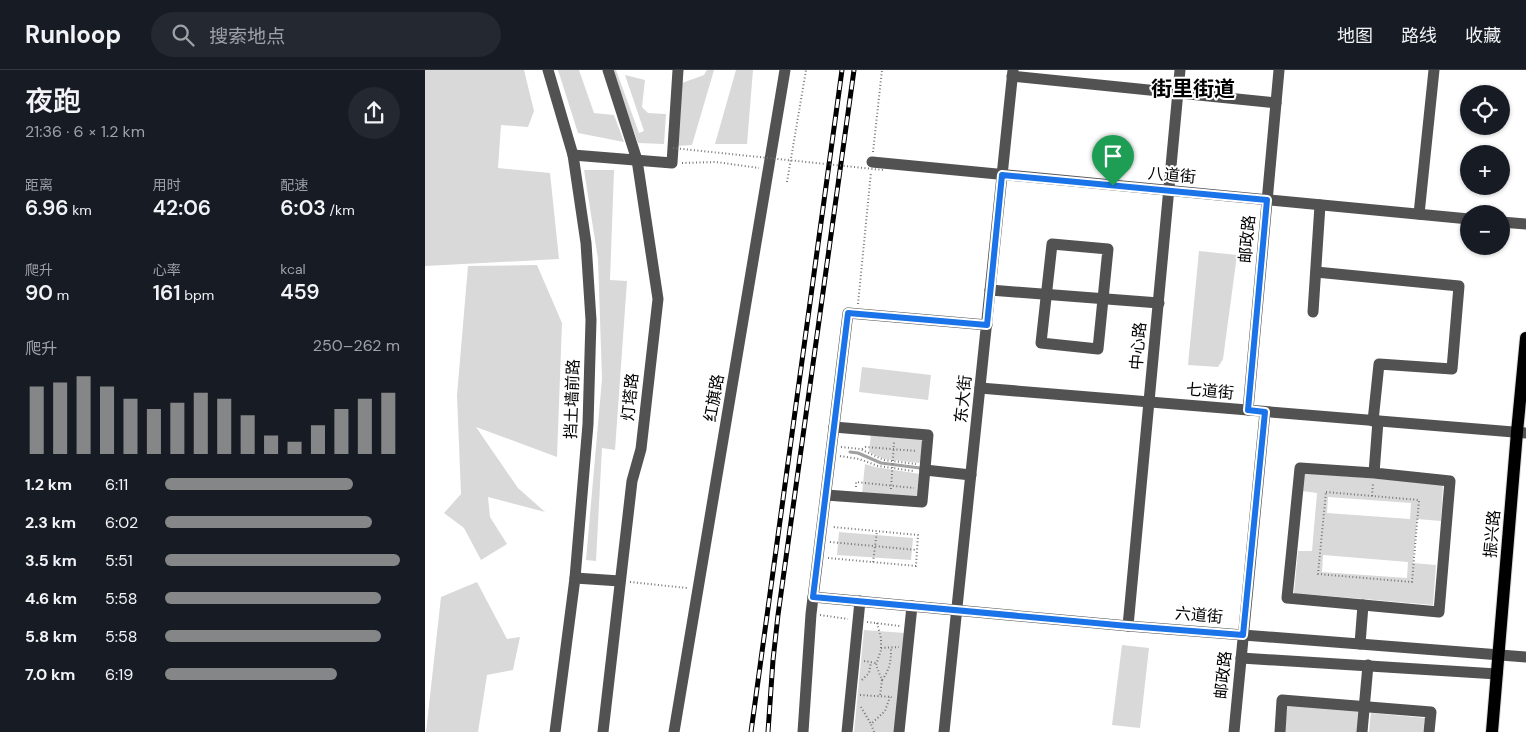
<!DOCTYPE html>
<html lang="zh">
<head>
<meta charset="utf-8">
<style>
	body { margin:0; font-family:"DM Sans","Noto Sans SC",sans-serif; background:#242831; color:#f1f3f6; height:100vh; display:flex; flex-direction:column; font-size:19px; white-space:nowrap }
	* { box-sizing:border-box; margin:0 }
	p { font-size:16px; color:#9ea1a6 }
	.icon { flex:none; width:28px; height:28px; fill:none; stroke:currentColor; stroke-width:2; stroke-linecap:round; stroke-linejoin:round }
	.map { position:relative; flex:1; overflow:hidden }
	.drawer { display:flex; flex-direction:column; background:#171b24; width:425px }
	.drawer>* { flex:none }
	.fabs { position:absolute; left:1035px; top:15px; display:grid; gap:10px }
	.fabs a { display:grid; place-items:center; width:50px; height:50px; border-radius:50%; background:#171b24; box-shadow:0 1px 4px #0004; font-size:25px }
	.pin { position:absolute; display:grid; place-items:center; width:42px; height:42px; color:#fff; margin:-51px -21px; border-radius:50% 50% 50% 0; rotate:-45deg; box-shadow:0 0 5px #0007 }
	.pin .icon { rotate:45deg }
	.round { display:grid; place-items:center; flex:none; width:52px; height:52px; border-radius:26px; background:#242831 }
	.head { display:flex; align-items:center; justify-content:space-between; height:85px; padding:0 25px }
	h1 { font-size:28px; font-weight:600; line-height:38px }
	.figures { display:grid; grid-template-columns:repeat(3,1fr); gap:8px; height:85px; padding:5px 25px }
	.figures div { display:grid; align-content:center }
	.figures b { font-size:21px; font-weight:600 }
	.figures small { font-size:14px; font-weight:400 }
	.figures p { font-size:14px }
	.chart { height:140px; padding:10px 25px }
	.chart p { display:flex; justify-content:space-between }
	.chart svg { width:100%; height:90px; margin-top:5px; stroke:#858687; stroke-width:6 }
	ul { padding:0 25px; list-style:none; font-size:16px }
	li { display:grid; grid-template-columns:80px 60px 1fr; align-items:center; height:38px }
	li i { height:12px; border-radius:6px; background:#858687 }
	header { display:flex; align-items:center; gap:30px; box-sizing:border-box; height:70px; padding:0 25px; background:#171b24; border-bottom:1px solid #363941 }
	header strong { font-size:24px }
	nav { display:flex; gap:28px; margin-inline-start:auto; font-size:18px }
	.search { width:350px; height:45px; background:#242831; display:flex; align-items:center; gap:12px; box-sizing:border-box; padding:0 18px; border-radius:28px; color:#9ea1a6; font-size:19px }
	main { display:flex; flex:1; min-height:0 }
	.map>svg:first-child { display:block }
	.green { fill:#d9d9d9; fill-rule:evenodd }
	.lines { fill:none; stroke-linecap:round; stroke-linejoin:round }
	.stream { stroke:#a0a0a0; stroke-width:3 }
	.major-casing { stroke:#dbdbdb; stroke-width:14 }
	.path { stroke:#747474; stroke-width:2; stroke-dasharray:1 2.5; stroke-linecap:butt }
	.minor { stroke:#525252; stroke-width:11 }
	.major { stroke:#000; stroke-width:12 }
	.rail-casing { stroke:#000; stroke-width:5 }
	.rail { stroke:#fff; stroke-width:3; stroke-dasharray:9; stroke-linecap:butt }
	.path-bridge { stroke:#747474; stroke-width:2; stroke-dasharray:1 2.5; stroke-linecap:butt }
	.route-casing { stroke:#fff; stroke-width:10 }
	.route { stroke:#1a73e8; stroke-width:6 }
	.labels { text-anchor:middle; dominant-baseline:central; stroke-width:4; stroke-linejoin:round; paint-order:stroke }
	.street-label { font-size:16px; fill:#000; stroke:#fff }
	.district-label { font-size:21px; font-weight:bold; fill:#000; stroke:#fff }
</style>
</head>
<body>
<header>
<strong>Runloop</strong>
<div class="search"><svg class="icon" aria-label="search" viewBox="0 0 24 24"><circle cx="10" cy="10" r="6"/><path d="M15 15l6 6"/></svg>搜索地点</div>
<nav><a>地图</a><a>路线</a><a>收藏</a></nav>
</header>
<main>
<section class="drawer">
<div class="head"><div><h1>夜跑</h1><p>21:36 · 6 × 1.2 km</p></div><a class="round"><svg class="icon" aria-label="share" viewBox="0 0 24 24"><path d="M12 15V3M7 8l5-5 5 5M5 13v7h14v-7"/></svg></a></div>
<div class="figures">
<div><p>距离</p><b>6.96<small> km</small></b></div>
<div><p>用时</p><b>42:06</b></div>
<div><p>配速</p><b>6:03<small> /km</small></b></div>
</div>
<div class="figures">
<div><p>爬升</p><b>90<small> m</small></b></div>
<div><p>心率</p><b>161<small> bpm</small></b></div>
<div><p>kcal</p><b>459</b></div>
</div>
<div class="chart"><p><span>爬升</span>250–262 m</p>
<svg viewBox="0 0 160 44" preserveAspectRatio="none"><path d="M5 44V11M15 44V9M25 44V6M35 44V11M45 44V17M55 44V22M65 44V19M75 44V14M85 44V17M95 44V25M105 44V35M115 44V38M125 44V30M135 44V22M145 44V17M155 44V14"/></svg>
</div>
<ul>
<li><b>1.2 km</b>6:11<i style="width:80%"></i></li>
<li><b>2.3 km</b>6:02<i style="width:88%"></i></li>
<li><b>3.5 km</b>5:51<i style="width:100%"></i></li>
<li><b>4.6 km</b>5:58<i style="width:92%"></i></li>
<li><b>5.8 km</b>5:58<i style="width:92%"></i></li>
<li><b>7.0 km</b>6:19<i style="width:73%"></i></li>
</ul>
</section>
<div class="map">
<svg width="1101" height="662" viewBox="0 0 1101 662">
	<rect width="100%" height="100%" fill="#fff"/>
	<g class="green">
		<path d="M0,0h99l10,41 -6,16 -27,-2 -3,43 52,5 9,86 -134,7z"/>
		<path d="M133,0h21l15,43 20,2 10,27 -46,-9z"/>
		<path d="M187,0h4l23,63 5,-2 -19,-56 20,5 -3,27 6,6 18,1 -2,30 -26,-1z"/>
		<path d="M282,0h7l-22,75 -15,1 5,-63 22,-8z"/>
		<path d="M311,0h17l-6,74h-32z"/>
		<path d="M159,100h30l-4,110 17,1 -12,169 -13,-2 -6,113 -10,-1 16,-181 -4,-120z"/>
		<path d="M774,181l38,4 -14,104 -5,8 -30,-2z"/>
		<path d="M112,195l25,58 -5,134 -81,-30 42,61 27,24 -57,-15 2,20 17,27 -26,16 -17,-32 -20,-15 17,-19 -4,-99 11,-129z"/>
		<path d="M437,297l69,8 -3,25 -69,-8z"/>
		<path d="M446,364l52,4 -1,23 -3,2 -35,-4 -15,-7z"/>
		<path d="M440,394l10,3 45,7 -2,25 -56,-5z"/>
		<path d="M879,403l139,11 -2,37 -24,-2 -4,44 23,2 -3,40 -139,-12 4,-42h14l5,-58 -15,-2zM903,427l83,6 -1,16 -83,-6zM898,485l85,7 -1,16 -85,-6z"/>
		<path d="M414,462l74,6 -2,22 -74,-5z"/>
		<path d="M52,512l30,57 13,-2 -7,33 -26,5 -9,57h-52l15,-135z"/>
		<path d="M439,560l41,3 -10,99h-41z"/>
		<path d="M697,575l27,3 -9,80 -28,-3z"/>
		<path d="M862,635l72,6 -2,21h-72z"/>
		<path d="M946,643l54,5 -2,14h-54z"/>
	</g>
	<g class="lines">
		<path class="stream" d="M425,382l8,1 23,10 39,5"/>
		<g class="major-casing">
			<path id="major" d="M1067,662l25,-300 9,-94"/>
		</g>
		<g class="path">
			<path d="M448,82l9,-82"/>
			<path d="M257,93l34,-1 43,6"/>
			<path d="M362,112l19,-112"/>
			<path d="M433,234l13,-132"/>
			<path d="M416,377l19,2 24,11 32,4"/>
			<path d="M437,379l4,-2 51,4"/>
			<path d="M415,386l19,3 19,7 35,5"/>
			<path d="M431,417v-5l58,6"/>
			<path d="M466,419l3,-47"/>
			<path d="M901,422l93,8 -7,82 -94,-8z"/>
			<path d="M947,426l1,-13"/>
			<path d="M405,472l87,8"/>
			<path d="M403,488l88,8 2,-31 -85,-8"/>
			<path d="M448,492l4,-31"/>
			<path d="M205,512l57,6"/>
			<path d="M395,545l28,4"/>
			<path d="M442,552l33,4"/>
			<path d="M452,553l4,15v12l-5,15 6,15 -2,16"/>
			<path d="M456,578l18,-1"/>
			<path d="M439,591l12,2"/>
			<path d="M437,610l7,-7 2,-11"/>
			<path d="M457,610c8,-11 9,-19 9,-32"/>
			<path d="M435,625l32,2"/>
			<path d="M436,637l10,17"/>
			<path d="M449,662l-3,-8 14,-13 5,-14"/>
		</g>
		<g class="minor">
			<path d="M123,0l25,85 13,88 5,77 -3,104 -13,154 -20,154"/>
			<path d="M587,6l264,27"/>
			<path d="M148,85l99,8 6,-93"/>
			<path d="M447,92l597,57"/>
			<path d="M994,144l15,-144"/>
			<path d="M1076,152l25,2"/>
			<path d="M627,174l56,5 -10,100 -57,-6z"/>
			<path d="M891,202l143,14 -7,83 -73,-5 -6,57"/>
			<path d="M565,220l169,13"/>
			<path d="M888,242l7,-107"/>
			<path d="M555,318l546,45"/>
			<path d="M823,340l31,-340"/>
			<path d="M500,400l46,5"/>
			<path d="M949,403l-74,-5 -13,130 152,14 11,-131 -76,-8 4,-52"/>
			<path d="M401,425l96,7 6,-67 -94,-8"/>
			<path d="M150,508l45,3"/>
			<path d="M388,527l315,29 398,31"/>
			<path d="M703,556l52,-556"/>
			<path d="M935,574l3,-39"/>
			<path d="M816,588l256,16"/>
			<path d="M178,662l29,-251 9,-32 17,-150 -21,-139 -29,-90"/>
			<path d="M249,662l111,-662"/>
			<path d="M378,662l8,-118 37,-301 139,12"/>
			<path d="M422,662l13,-131"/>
			<path d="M474,662l13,-126"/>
			<path d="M519,662l69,-662"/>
			<path d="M809,662l31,-320"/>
			<path d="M855,662l2,-32 149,12 -2,20"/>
			<path d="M937,662l6,-67"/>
		</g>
		<use href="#major" class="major"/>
		<g class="rail-casing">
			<g id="rail">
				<path d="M326,662l91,-662"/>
				<path d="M343,662l5,-72 5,-45 76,-545"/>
			</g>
		</g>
		<use href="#rail" class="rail"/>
		<path class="path-bridge" d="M248,78l210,22"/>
	</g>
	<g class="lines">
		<g class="route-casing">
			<path id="route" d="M577,105l265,25 -19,210 17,2 -22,223 -115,-9 -315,-29 35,-284 139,12z"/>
		</g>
		<use href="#route" class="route"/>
	</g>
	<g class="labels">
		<g class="street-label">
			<text transform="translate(747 105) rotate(5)">八道街</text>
			<text transform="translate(822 169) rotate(-85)">邮政路</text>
			<text transform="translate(713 276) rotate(-85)">中心路</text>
			<text transform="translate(785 321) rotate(5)">七道街</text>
			<text transform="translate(205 327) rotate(-84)">灯塔路</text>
			<text transform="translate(289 328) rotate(-80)">红旗路</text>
			<text transform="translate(147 329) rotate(-88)">挡土墙前路</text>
			<text transform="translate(538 329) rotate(-84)">东大街</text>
			<text transform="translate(1067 464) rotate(-85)">振兴路</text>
			<text transform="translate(774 545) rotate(5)">六道街</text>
			<text transform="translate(798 605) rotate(-84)">邮政路</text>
		</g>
		<g class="district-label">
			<text x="768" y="19">街里街道</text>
		</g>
	</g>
</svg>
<div class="fabs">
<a><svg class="icon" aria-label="locate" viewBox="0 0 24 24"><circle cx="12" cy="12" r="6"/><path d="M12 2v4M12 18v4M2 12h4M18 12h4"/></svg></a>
<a>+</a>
<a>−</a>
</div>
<div class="pin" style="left:688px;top:116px;background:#1e9e55"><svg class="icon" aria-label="arrive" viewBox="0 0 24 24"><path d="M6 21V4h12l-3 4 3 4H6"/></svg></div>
</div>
</main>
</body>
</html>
